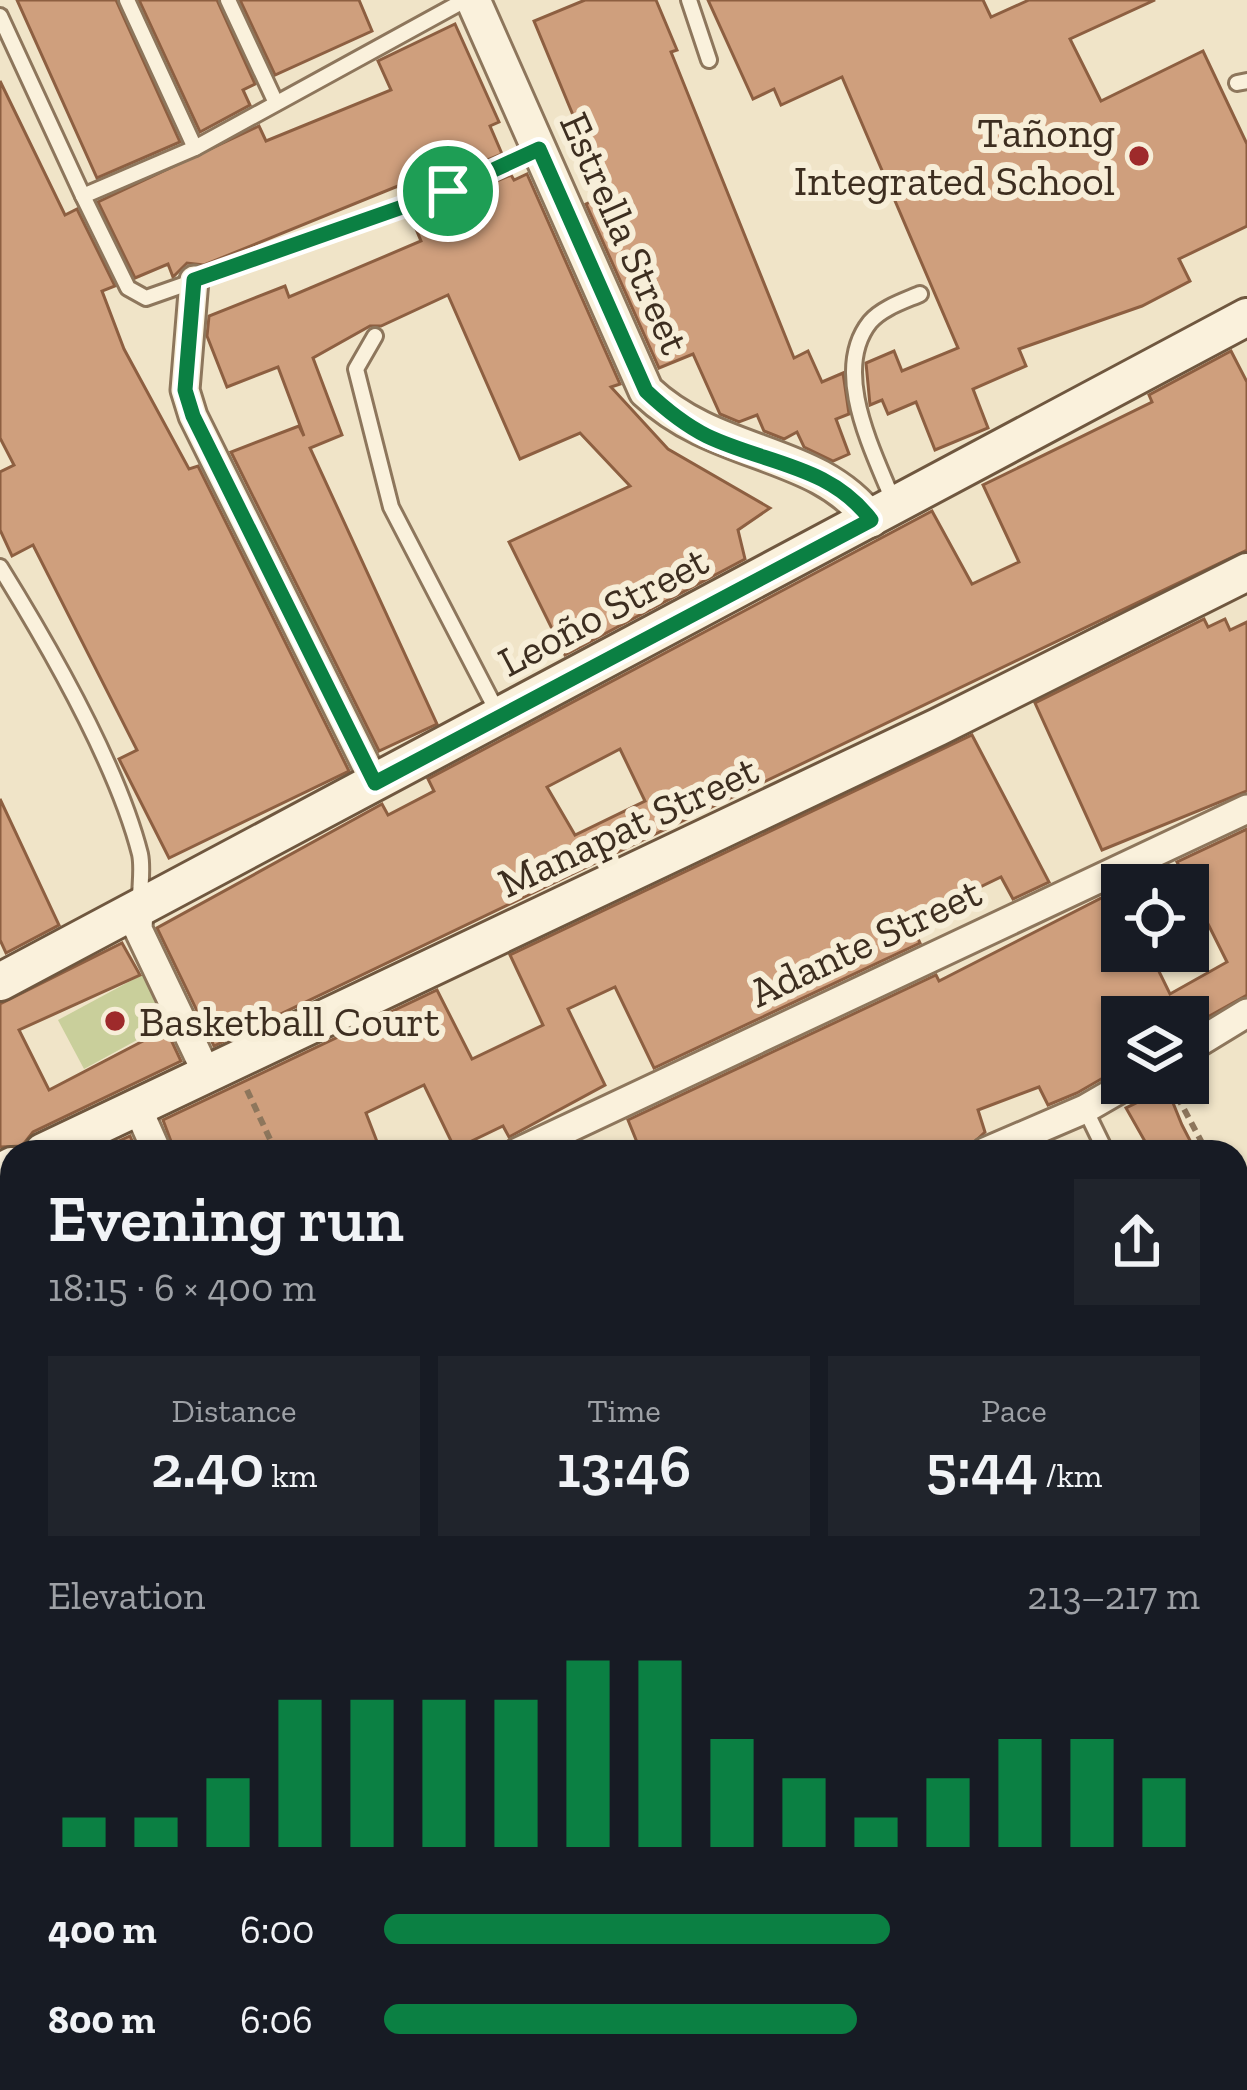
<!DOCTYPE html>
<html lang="en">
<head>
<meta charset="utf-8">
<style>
	body { margin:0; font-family:"Zilla Slab",serif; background:#20242c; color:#f1f3f6; height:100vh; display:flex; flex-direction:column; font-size:45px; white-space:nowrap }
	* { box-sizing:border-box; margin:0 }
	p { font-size:39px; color:#9ea1a6 }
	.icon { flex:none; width:66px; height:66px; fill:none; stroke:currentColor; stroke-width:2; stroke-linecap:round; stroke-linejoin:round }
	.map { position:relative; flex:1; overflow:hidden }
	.sheet { position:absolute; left:0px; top:1140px; width:1248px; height:951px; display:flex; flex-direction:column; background:#171b24; border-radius:36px 36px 0 0; box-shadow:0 3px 9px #0004 }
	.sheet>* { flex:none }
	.controls { position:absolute; left:1101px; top:864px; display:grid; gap:24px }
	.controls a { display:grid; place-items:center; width:108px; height:108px; border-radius:0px; background:#171b24; box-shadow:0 3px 9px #0004; font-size:60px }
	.pin { position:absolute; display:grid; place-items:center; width:102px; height:102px; color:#fff; margin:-51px; border:6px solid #fff; border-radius:50%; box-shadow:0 3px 12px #0007 }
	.round { display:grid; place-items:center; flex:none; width:126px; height:126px; border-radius:0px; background:#20242c }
	.summary { display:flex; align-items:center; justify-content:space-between; height:204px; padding:0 48px }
	h1 { font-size:66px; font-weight:600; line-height:90px }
	.stats { display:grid; grid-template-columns:repeat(3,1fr); gap:18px; height:204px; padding:12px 48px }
	.stats div { display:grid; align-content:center; border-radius:0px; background:#20242c; text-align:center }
	.stats b { font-size:60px; font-weight:600 }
	.stats small { font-size:33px; font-weight:400 }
	.stats p { font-size:33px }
	.chart { height:336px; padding:24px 48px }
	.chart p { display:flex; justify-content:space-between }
	.chart svg { width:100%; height:216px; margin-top:12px; stroke:#0b8043; stroke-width:6 }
	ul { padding:0 48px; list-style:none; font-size:39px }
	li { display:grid; grid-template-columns:192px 144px 1fr; align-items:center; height:90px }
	li i { height:30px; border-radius:15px; background:#0b8043 }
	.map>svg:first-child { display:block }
	.green { fill:#c9cf9b }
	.water { fill:#a9c4bc; stroke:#6f938a; stroke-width:3 }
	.building { fill:#cf9f7d; stroke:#8d5f41; stroke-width:3; fill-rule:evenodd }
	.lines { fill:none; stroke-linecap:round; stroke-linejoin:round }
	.service-casing { stroke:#8d765c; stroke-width:20 }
	.minor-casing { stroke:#8d765c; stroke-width:33 }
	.tertiary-casing { stroke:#8d765c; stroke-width:39 }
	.secondary-casing { stroke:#6f573f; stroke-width:42 }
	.path { stroke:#8d765c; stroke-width:6; stroke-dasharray:9 6; stroke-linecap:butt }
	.service { stroke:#faf1dc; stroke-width:14 }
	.minor { stroke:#faf1dc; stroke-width:27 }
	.tertiary { stroke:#faf1dc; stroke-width:33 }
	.secondary { stroke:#faf1dc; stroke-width:36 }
	.route-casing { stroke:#fff; stroke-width:24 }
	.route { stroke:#0b8043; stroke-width:15 }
	.poi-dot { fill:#9e2a2b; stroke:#f7eed8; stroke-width:4.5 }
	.labels { text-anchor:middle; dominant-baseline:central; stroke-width:12; stroke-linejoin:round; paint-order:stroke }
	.poi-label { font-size:42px; fill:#3d2e20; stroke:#f7eed8; text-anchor:end }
	.street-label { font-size:42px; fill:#3d2e20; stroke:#f7eed8 }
</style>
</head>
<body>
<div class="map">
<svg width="1247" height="2090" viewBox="0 0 1247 2090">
	<rect width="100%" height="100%" fill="#f0e4c8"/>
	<path class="green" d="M147,972l25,49 -88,48 -26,-49z"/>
	<path class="water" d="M1236,1943h9l2,16v131h-1114l61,-11h1042z"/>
	<g class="building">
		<path d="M17,0h99l64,142 -83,36z"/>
		<path d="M139,0h78l38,84 -12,6 7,15 -50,27z"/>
		<path d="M240,0h119l13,31 -97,44z"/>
		<path d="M585,0h71l21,50 -6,2 123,306 14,-7 14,31 21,-9 6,41 -13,5 13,35 -16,7 -29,-14 -7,-15 -13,7 -20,-8 -7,-16 -18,7 -19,-8 -27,-60 -34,14 -73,-164 9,-4 -26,-63 11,-5 -46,-111z"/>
		<path d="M708,0h275l8,17 38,-17h126l-85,39 31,62 102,-50 44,93v82l-68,33 11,22 -48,25 -123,43 7,17 -53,23 15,39 -53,22 -19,-48 -28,12 -6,-14 -12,5 -4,-42 28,-12 8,20 56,-23 -116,-271 -61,28 -7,-16 -21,10z"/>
		<path d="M455,24l44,98 -9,4 12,28 -100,42 -4,-10 -194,79 -17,-2 -14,14 -5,-13 -33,14 -37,-76 161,-76 7,15 125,-51 -13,-29z"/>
		<path d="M0,81l65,134 12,-6 38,77 -13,5 22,58 65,120 9,-3 151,305 -180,87 -50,-99 18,-9 -104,-205 -21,11 -12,-26v-58l14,-7 -14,-27z"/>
		<path d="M527,174l93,210 -9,3 57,62 102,59 -32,22 7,29 -180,96 -56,-113 121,-56 -50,-53 -60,26 -72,-164 -67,31h-11l-57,32 29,77 -32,13 127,276 -58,27 -148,-299 68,-26 5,10 -26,-69 -51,20 -20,-51 2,-20 76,-30 4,11 132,-56 -10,-24 100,-42 3,5z"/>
		<path d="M1231,351l16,31v168l-1033,496 -57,-118 225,-124 6,11 46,-24 -6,-12 504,-268 40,73 47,-22 -36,-77 169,-83 -3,-7zM620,749l25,52 -70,34 -28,-48z"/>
		<path d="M1204,619l4,8 17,-8 5,11 17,-8v169l-145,59 -67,-147z"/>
		<path d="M972,735l77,147 -36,17 -12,-22 -91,44 10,22 -266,125 -39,-81 -47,22 37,76 -96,52 -6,-11 -48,23 -31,-64 -58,28 15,39h-206l-12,-32 274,-130 35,69 71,-34 -33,-70z"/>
		<path d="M0,799l59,126 -53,28 -6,-13z"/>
		<path d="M1247,829v166l-59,33v-11h-73l7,15v35l-45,26 -29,12 -9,-18 -61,23 7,22 -21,20h-323l-13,-32 308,-145 3,6 180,-92 3,62h27l21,43 57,-32 -50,-100z"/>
		<path d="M122,943l18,32 -121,55 30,60 117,-61 15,32 -148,71 -11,14 -22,1v-143z"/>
		<path d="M1167,1088l15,37 14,27h-45l-25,-44z"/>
		<path d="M130,1136l7,16h-42z"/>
	</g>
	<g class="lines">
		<g class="service-casing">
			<g id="service">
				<path d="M127,0l68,148"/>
				<path d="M228,0l48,103"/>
				<path d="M689,0l20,60"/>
				<path d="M0,16l83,180 112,-48 270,-148"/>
				<path d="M1237,83l10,-2"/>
				<path d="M83,196l45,92 18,10 302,-106 92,-43"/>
				<path d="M375,336l-19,33 35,138 108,208"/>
				<path d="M894,503c-19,-49 -64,-131 -24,-181 12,-14 34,-21 50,-28"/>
				<path d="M0,567c49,79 117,197 140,287 3,14 0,31 0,46"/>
				<path d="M1085,1109l21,43"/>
			</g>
		</g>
		<g class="minor-casing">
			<g id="minor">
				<path d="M194,280l-9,110 8,26 182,367"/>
				<path d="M139,908l-1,21 70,147"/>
				<path d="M1188,1049l59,-36"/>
				<path d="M138,1109l19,43"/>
				<path d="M518,1152l729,-343"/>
				<path d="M985,1152l100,-43 45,-26"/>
				<path d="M0,1386l12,-5"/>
			</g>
		</g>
		<g class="tertiary-casing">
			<path id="tertiary" d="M473,0l173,391c72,68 171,57 225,129"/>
		</g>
		<g class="secondary-casing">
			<g id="secondary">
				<path d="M0,982l1247,-665"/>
				<path d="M43,1152l895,-425 309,-155"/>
				<path d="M0,1172l12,-6"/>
			</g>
		</g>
		<g class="path">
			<path d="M1170,1083l37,69"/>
			<path d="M247,1090l29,62"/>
			<path d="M1236,1208l11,20"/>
		</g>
		<use href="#service" class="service"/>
		<use href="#minor" class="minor"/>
		<use href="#tertiary" class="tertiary"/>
		<use href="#secondary" class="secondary"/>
	</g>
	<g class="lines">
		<g class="route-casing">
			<path id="route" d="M539,149l107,242c19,18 37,33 61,45 59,28 123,29 164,84l-496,263 -182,-367 -8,-26 9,-110 254,-89z"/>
		</g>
		<use href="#route" class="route"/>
	</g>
	<g class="poi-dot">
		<circle cx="1139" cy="156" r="12"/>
		<circle cx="115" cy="1021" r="12"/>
	</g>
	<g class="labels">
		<g class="poi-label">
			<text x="1115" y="132">Tañong<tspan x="1115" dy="48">Integrated School</tspan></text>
			<text x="139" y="1021" text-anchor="start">Basketball Court</text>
		</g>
		<g class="street-label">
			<text transform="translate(625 233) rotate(66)">Estrella Street</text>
			<text transform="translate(603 611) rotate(-28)">Leoño Street</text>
			<text transform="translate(628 826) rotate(-25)">Manapat Street</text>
			<text transform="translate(865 942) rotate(-25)">Adante Street</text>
		</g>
	</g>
</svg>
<div class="controls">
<a><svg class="icon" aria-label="locate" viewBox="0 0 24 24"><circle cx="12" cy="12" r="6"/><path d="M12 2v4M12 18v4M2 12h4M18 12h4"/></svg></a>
<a><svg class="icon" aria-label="layers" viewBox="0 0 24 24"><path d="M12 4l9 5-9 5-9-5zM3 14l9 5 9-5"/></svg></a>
</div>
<div class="pin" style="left:448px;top:191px;background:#1e9e55"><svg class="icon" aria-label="arrive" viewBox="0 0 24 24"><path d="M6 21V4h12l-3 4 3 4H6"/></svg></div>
<section class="sheet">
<div class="summary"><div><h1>Evening run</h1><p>18:15 · 6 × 400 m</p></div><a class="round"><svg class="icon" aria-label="share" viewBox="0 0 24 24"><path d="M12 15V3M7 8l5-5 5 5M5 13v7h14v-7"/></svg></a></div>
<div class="stats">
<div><p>Distance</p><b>2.40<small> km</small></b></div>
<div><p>Time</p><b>13:46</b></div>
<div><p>Pace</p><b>5:44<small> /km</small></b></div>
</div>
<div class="chart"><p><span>Elevation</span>213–217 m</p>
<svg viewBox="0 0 160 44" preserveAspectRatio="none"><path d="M5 44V38M15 44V38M25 44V30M35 44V14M45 44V14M55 44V14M65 44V14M75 44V6M85 44V6M95 44V22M105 44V30M115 44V38M125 44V30M135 44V22M145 44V22M155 44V30"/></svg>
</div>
<ul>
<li><b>400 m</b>6:00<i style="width:62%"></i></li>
<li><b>800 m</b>6:06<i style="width:58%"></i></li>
</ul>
</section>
</div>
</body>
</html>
